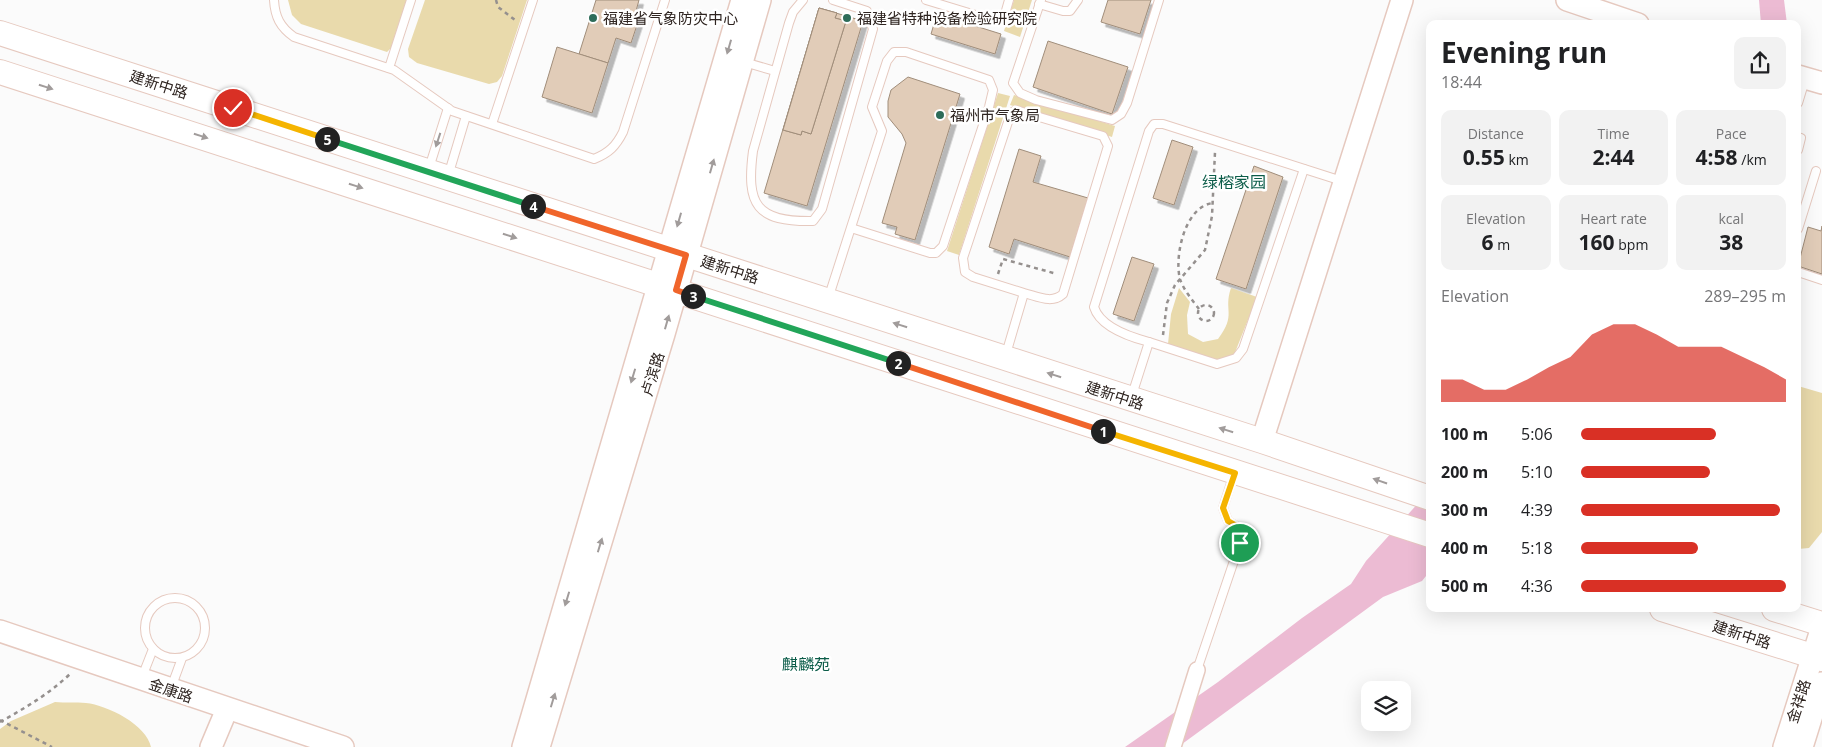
<!DOCTYPE html>
<html lang="en">
<head>
<meta charset="utf-8">
<style>
	body { margin:0; font-family:"Open Sans","Noto Sans SC",sans-serif; background:#f2f2f2; color:#202124; height:100vh; display:flex; flex-direction:column; font-size:19px; white-space:nowrap }
	* { box-sizing:border-box; margin:0 }
	p { font-size:16px; color:#757577 }
	.icon { flex:none; width:28px; height:28px; fill:none; stroke:currentColor; stroke-width:2; stroke-linecap:round; stroke-linejoin:round }
	.map { position:relative; flex:1; overflow:hidden }
	.drawer { position:absolute; left:1426px; top:20px; width:375px; height:592px; display:flex; flex-direction:column; background:#fff; border-radius:10px; box-shadow:0 5px 20px #0002 }
	.drawer>* { flex:none }
	.buttons { position:absolute; left:1361px; top:681px; display:grid; gap:10px }
	.buttons a { display:grid; place-items:center; width:50px; height:50px; border-radius:10px; background:#fff; box-shadow:0 5px 20px #0002; font-size:25px }
	.pin { position:absolute; display:grid; place-items:center; width:42px; height:42px; color:#fff; margin:-21px; border:2px solid #fff; border-radius:50%; box-shadow:0 1px 5px #0007 }
	.km { position:absolute; width:25px; height:25px; margin:-12px; border-radius:50%; background:#222; color:#fff; font-size:14px; line-height:25px; text-align:center }
	.round { display:grid; place-items:center; flex:none; width:52px; height:52px; border-radius:10px; background:#f2f2f2 }
	.overview { display:flex; align-items:center; justify-content:space-between; height:85px; padding:0 15px }
	h1 { font-size:28px; font-weight:700; line-height:38px }
	.metrics { display:grid; grid-template-columns:repeat(3,1fr); gap:8px; height:85px; padding:5px 15px }
	.metrics div { display:grid; align-content:center; border-radius:10px; background:#f2f2f2; text-align:center }
	.metrics b { font-size:21px; font-weight:700 }
	.metrics small { font-size:14px; font-weight:400 }
	.metrics p { font-size:14px }
	.chart { height:140px; padding:10px 15px }
	.chart p { display:flex; justify-content:space-between }
	.chart svg { width:100%; height:90px; margin-top:5px; fill:#d93025; opacity:.7 }
	ul { padding:0 15px; list-style:none; font-size:16px }
	li { display:grid; grid-template-columns:80px 60px 1fr; align-items:center; height:38px }
	li i { height:12px; border-radius:6px; background:#d93025 }
	.map>svg:first-child { display:block }
	.green { fill:#e9daac }
	.water { fill:#ecbbd3 }
	.building { fill:#e1ccb8; stroke:#a08d7a; fill-rule:evenodd; filter:url(#shadow) }
	.lines { fill:none; stroke-linecap:round; stroke-linejoin:round }
	.lane-casing { stroke:#e6c9bf; stroke-width:10 }
	.street-casing { stroke:#e6c9bf; stroke-width:18 }
	.secondary-casing { stroke:#e6c9bf; stroke-width:24 }
	.primary-casing { stroke:#e6c9bf; stroke-width:26 }
	.path { stroke:#95908e; stroke-width:2.5; stroke-dasharray:4 4; stroke-linecap:butt }
	.lane { stroke:#fff; stroke-width:8 }
	.street { stroke:#fff; stroke-width:15 }
	.secondary { stroke:#fff; stroke-width:21 }
	.primary { stroke:#fff; stroke-width:24 }
	.oneway { fill:#a19c9b }
	.split-1-casing { stroke:#fff; stroke-width:10 }
	.split-2-casing { stroke:#fff; stroke-width:10 }
	.split-3-casing { stroke:#fff; stroke-width:10 }
	.split-4-casing { stroke:#fff; stroke-width:10 }
	.split-5-casing { stroke:#fff; stroke-width:10 }
	.split-6-casing { stroke:#fff; stroke-width:10 }
	.split-1 { stroke:#f5b400; stroke-width:6 }
	.split-2 { stroke:#f0652b; stroke-width:6 }
	.split-3 { stroke:#22a559; stroke-width:6 }
	.split-4 { stroke:#f0652b; stroke-width:6 }
	.split-5 { stroke:#22a559; stroke-width:6 }
	.split-6 { stroke:#f5b400; stroke-width:6 }
	.poi-dot { fill:#2d6c59; stroke:#fff; stroke-width:2 }
	.labels { text-anchor:middle; dominant-baseline:central; stroke-width:5; stroke-linejoin:round; paint-order:stroke }
	.poi-label { font-size:15px; fill:#2e2420; stroke:#fff; text-anchor:start }
	.street-label { font-size:15px; fill:#2e2420; stroke:#fff }
	.neighbourhood-label { font-size:16px; fill:#0c5d49; stroke:#fff }
</style>
</head>
<body>
<div class="map">
<svg width="1822" height="747" viewBox="0 0 1822 747">
	<defs>
		<filter id="shadow"><feDropShadow dx="4.5" dy="4.5" stdDeviation="0" flood-color="#0004"/></filter>
	</defs>
	<rect width="100%" height="100%" fill="#fbfbfb"/>
	<g class="green">
		<path d="M288,0h119l-15,47 -5,5 -86,-28 -9,-9z"/>
		<path d="M425,0h102l-25,76 -5,6 -8,2 -72,-21 -8,-6 -1,-8z"/>
		<path d="M1014,0h18l-12,37 -16,-6z"/>
		<path d="M998,93l12,3 -51,159 -12,-4z"/>
		<path d="M1014,95l101,31 -3,11 -102,-32z"/>
		<path d="M1179,288l11,14 -3,13 1,19 15,8 15,-3c19,-25 5,-28 13,-51l26,9 -23,58 -17,5 -49,-16 3,-30z"/>
		<path d="M1798,386l24,7v139l-13,16 -11,1z"/>
		<path d="M55,702c10,1 21,0 31,1 21,2 61,22 65,44h-151v-18l11,-8z"/>
	</g>
	<g class="water">
		<path d="M1759,0h25l3,24h-26z"/>
		<path d="M1430,490v81l-8,10 -39,16 -205,150h-53l93,-65 84,-64 49,-34 15,-23z"/>
	</g>
	<g class="building">
		<path d="M596,0h43l-3,11 5,2 -10,30 -15,-5 -8,25 -29,-9z"/>
		<path d="M1108,0h43l-11,34 -39,-12z"/>
		<path d="M819,8l44,13 -56,185 -43,-13zM819,8l18,5 -2,5 11,3 -35,113 -9,-3 -1,4 -18,-5z"/>
		<path d="M819,8l18,5 -2,5 11,3 -35,113 -9,-3 -1,4 -18,-5z"/>
		<path d="M937,14l64,20 -6,20 -64,-20z"/>
		<path d="M1048,41l80,26 -16,47 -79,-27z"/>
		<path d="M557,47l51,16 -16,50 -50,-16z"/>
		<path d="M908,77l52,17 -45,146 -20,-6 2,-7 -15,-4 24,-80 -4,-9 -14,-17v-16l3,-11z"/>
		<path d="M1172,140l21,7 -19,58 -21,-7z"/>
		<path d="M1019,149l22,7 -8,26 55,16 -18,59 -56,-18 -5,15 -20,-7z"/>
		<path d="M1254,166l29,11 -37,112 -30,-10z"/>
		<path d="M1822,226v48l-24,-8 10,-39 13,4z"/>
		<path d="M1132,257l22,7 -20,57 -21,-7z"/>
	</g>
	<g class="lines">
		<g class="lane-casing">
			<g id="lane">
				<path d="M274,0c1,17 6,27 20,37l100,33 58,41 142,48c15,-6 22,-13 29,-27l42,-132"/>
				<path d="M803,0l-10,12 -4,11 -36,128c-7,54 3,71 60,70l9,-12 51,-180 -6,-18 -34,-11"/>
				<path d="M926,0l66,20 8,-1 5,-5 4,-14"/>
				<path d="M1041,0l-28,83 7,10 16,7 76,20 9,-6 6,-11 32,-103"/>
				<path d="M1039,4l24,7h7l8,-11"/>
				<path d="M744,62l31,9"/>
				<path d="M389,68l22,-68"/>
				<path d="M1798,103l7,-23"/>
				<path d="M492,124l41,-124"/>
				<path d="M1798,137l3,1 -3,12"/>
				<path d="M429,168l19,-60"/>
				<path d="M448,176l18,-60"/>
				<path d="M1798,229l18,-58"/>
				<path d="M1798,272l24,8"/>
				<path d="M828,299l54,-168 -10,-24 15,-46 7,-9h12l83,28 4,10 -4,17 -46,139 -7,7h-6l-79,-25"/>
				<path d="M1149,342l68,22 19,-6 7,-9 61,-180"/>
				<path d="M1006,354l18,-61 -51,-16 -8,-5 -2,-14 48,-145 5,-3 87,26 5,10 -45,148c-11,10 -24,3 -39,-1"/>
				<path d="M1132,395l17,-53c-19,-5 -49,-15 -55,-35l55,-176 5,-7h9l179,57"/>
				<circle cx="175" cy="628" r="30"/>
				<path d="M1197,670l43,-127 -5,-18 -7,-4 -5,-13 11,-34"/>
				<path d="M142,677l11,-28"/>
				<path d="M171,688l11,-30"/>
			</g>
		</g>
		<g class="street-casing">
			<path id="street" d="M1173,747l24,-77"/>
		</g>
		<g class="secondary-casing">
			<g id="secondary">
				<path d="M1567,0l71,24"/>
				<path d="M1798,76l24,7"/>
				<path d="M1262,441l140,-441"/>
				<path d="M0,631l343,116"/>
				<path d="M211,747l16,-38"/>
				<path d="M523,747l219,-747"/>
				<path d="M539,747l125,-413 96,-334"/>
				<path d="M1784,747l38,-120"/>
				<path d="M1802,747l20,-64"/>
			</g>
		</g>
		<g class="primary-casing">
			<g id="primary">
				<path d="M0,33l1262,408 168,57"/>
				<path d="M0,72l1430,463"/>
				<path d="M1662,609l160,50"/>
				<path d="M1774,609l48,15"/>
			</g>
		</g>
		<g class="path">
			<path d="M496,0l2,7 17,13"/>
			<path d="M998,274l5,-15 54,15"/>
			<circle cx="1206" cy="313" r="8"/>
			<path d="M1199,309c-6,-8 -16,-20 -19,-30 -6,-23 5,-73 33,-76"/>
			<path d="M1163,335l4,-32 8,-18 30,-35 7,-34 3,-64"/>
			<path d="M0,720l52,27"/>
			<path d="M0,722c25,-14 49,-28 70,-48"/>
		</g>
		<use href="#lane" class="lane"/>
		<use href="#street" class="street"/>
		<use href="#secondary" class="secondary"/>
		<use href="#primary" class="primary"/>
	</g>
	<defs><path id="oneway-solid" d="M-6-.8H1V-3.2L6.5 0L1 3.2V.8H-6Z" transform="scale(1.25)"/></defs>
	<g class="oneway">
		<use href="#oneway-solid" transform="translate(729 47) rotate(106)"/>
		<use href="#oneway-solid" transform="translate(46 87) rotate(18)"/>
		<use href="#oneway-solid" transform="translate(201 136) rotate(18)"/>
		<use href="#oneway-solid" transform="translate(438 140) rotate(108)"/>
		<use href="#oneway-solid" transform="translate(712 166) rotate(-74)"/>
		<use href="#oneway-solid" transform="translate(356 186) rotate(18)"/>
		<use href="#oneway-solid" transform="translate(679 220) rotate(106)"/>
		<use href="#oneway-solid" transform="translate(510 236) rotate(18)"/>
		<use href="#oneway-solid" transform="translate(667 322) rotate(-74)"/>
		<use href="#oneway-solid" transform="translate(900 325) rotate(-162)"/>
		<use href="#oneway-solid" transform="translate(1054 375) rotate(-162)"/>
		<use href="#oneway-solid" transform="translate(633 376) rotate(107)"/>
		<use href="#oneway-solid" transform="translate(1226 430) rotate(-163)"/>
		<use href="#oneway-solid" transform="translate(1380 481) rotate(-161)"/>
		<use href="#oneway-solid" transform="translate(600 545) rotate(-73)"/>
		<use href="#oneway-solid" transform="translate(567 599) rotate(107)"/>
		<use href="#oneway-solid" transform="translate(553 700) rotate(-73)"/>
	</g>
	<g class="lines">
		<g class="split-1-casing">
			<path id="split-1" d="M1103,431l132,42 -12,35 5,13 7,4 5,18"/>
		</g>
		<g class="split-2-casing">
			<path id="split-2" d="M898,363l205,68"/>
		</g>
		<g class="split-3-casing">
			<path id="split-3" d="M693,296l205,67"/>
		</g>
		<g class="split-4-casing">
			<path id="split-4" d="M533,206l153,49 -10,35 17,6"/>
		</g>
		<g class="split-5-casing">
			<path id="split-5" d="M327,139l206,67"/>
		</g>
		<g class="split-6-casing">
			<path id="split-6" d="M233,108l94,31"/>
		</g>
		<use href="#split-1" class="split-1"/>
		<use href="#split-2" class="split-2"/>
		<use href="#split-3" class="split-3"/>
		<use href="#split-4" class="split-4"/>
		<use href="#split-5" class="split-5"/>
		<use href="#split-6" class="split-6"/>
	</g>
	<g class="poi-dot">
		<circle cx="593" cy="18" r="5"/>
		<circle cx="847" cy="18" r="5"/>
		<circle cx="940" cy="115" r="5"/>
	</g>
	<g class="labels">
		<g class="poi-label">
			<text x="603" y="18">福建省气象防灾中心</text>
			<text x="857" y="18">福建省特种设备检验研究院</text>
			<text x="950" y="115">福州市气象局</text>
		</g>
		<g class="street-label">
			<text transform="translate(159 84) rotate(18)">建新中路</text>
			<text transform="translate(730 269) rotate(18)">建新中路</text>
			<text transform="translate(652 374) rotate(-73)">卢滨路</text>
			<text transform="translate(1115 395) rotate(18)">建新中路</text>
			<text transform="translate(1742 634) rotate(18)">建新中路</text>
			<text transform="translate(171 690) rotate(19)">金康路</text>
			<text transform="translate(1798 701) rotate(-72)">金祥路</text>
		</g>
		<g class="neighbourhood-label">
			<text x="1234" y="182">绿榕家园</text>
			<text x="806" y="664">麒麟苑</text>
		</g>
	</g>
</svg>
<div class="buttons">
<a><svg class="icon" aria-label="layers" viewBox="0 0 24 24"><path d="M12 4l9 5-9 5-9-5zM3 14l9 5 9-5"/></svg></a>
</div>
<div class="pin" style="left:1240px;top:543px;background:#1e9e55"><svg class="icon" aria-label="arrive" viewBox="0 0 24 24"><path d="M6 21V4h12l-3 4 3 4H6"/></svg></div>
<div class="pin" style="left:233px;top:108px;background:#d93025"><svg class="icon" aria-label="check" viewBox="0 0 24 24"><path d="M5 12l5 5 9-10"/></svg></div>
<b class="km" style="left:1103px;top:431px">1</b>
<b class="km" style="left:898px;top:363px">2</b>
<b class="km" style="left:693px;top:296px">3</b>
<b class="km" style="left:533px;top:206px">4</b>
<b class="km" style="left:327px;top:139px">5</b>
<section class="drawer">
<div class="overview"><div><h1>Evening run</h1><p>18:44</p></div><a class="round"><svg class="icon" aria-label="share" viewBox="0 0 24 24"><path d="M12 15V3M7 8l5-5 5 5M5 13v7h14v-7"/></svg></a></div>
<div class="metrics">
<div><p>Distance</p><b>0.55<small> km</small></b></div>
<div><p>Time</p><b>2:44</b></div>
<div><p>Pace</p><b>4:58<small> /km</small></b></div>
</div>
<div class="metrics">
<div><p>Elevation</p><b>6<small> m</small></b></div>
<div><p>Heart rate</p><b>160<small> bpm</small></b></div>
<div><p>kcal</p><b>38</b></div>
</div>
<div class="chart"><p><span>Elevation</span>289–295 m</p>
<svg viewBox="0 0 160 44" preserveAspectRatio="none"><path d="M0 44V33L10 33L20 38L30 38L40 33L50 27L60 22L70 11L80 6L90 6L100 11L110 17L120 17L130 17L140 22L150 27L160 33V44z"/></svg>
</div>
<ul>
<li><b>100 m</b>5:06<i style="width:66%"></i></li>
<li><b>200 m</b>5:10<i style="width:63%"></i></li>
<li><b>300 m</b>4:39<i style="width:97%"></i></li>
<li><b>400 m</b>5:18<i style="width:57%"></i></li>
<li><b>500 m</b>4:36<i style="width:100%"></i></li>
</ul>
</section>
</div>
</body>
</html>
